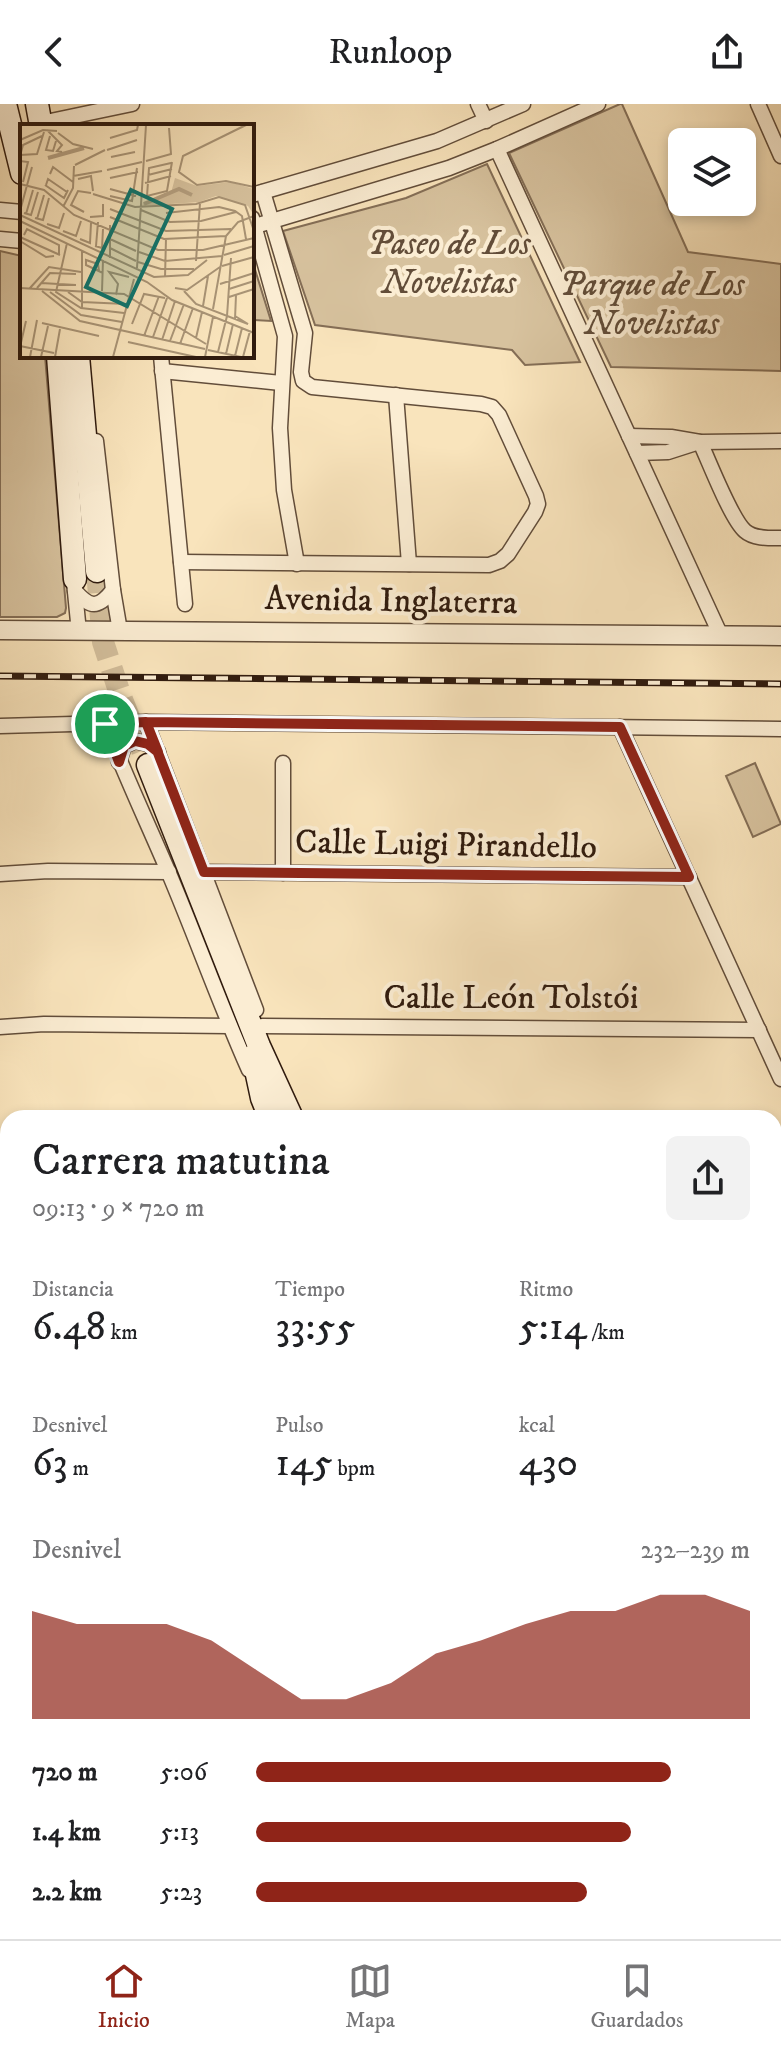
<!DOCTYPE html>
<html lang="es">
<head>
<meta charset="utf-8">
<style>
	body { margin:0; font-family:"IM FELL DW Pica",serif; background:#f2f2f2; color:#202124; height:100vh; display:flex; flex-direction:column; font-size:30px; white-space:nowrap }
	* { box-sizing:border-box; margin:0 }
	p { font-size:26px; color:#757577 }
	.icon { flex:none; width:44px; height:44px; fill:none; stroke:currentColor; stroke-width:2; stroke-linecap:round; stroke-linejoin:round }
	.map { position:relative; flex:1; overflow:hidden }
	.panel { position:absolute; left:0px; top:1006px; width:782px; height:830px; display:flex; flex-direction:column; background:#fff; border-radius:24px 24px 0 0; box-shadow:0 4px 12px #0003 }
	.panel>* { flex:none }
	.tools { position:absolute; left:668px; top:24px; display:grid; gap:16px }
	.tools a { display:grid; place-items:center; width:88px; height:88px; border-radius:12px; background:#fff; box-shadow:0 4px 12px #0003; font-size:40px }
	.pin { position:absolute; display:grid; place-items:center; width:68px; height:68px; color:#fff; margin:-34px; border:4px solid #fff; border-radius:50%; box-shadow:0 2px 8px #0007 }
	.round { display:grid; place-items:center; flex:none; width:84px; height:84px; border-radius:12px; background:#f2f2f2 }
	.headline { display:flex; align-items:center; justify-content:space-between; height:136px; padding:0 32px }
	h1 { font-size:44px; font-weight:600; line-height:60px }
	.metrics { display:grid; grid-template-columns:repeat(3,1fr); gap:12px; height:136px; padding:8px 32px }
	.metrics div { display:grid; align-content:center }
	.metrics b { font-size:40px; font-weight:600 }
	.metrics small { font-size:22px; font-weight:400 }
	.metrics p { font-size:22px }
	.chart { height:224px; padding:16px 32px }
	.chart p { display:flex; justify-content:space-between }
	.chart svg { width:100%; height:144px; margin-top:8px; fill:#8f2418; opacity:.7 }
	ul { padding:0 32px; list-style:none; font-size:26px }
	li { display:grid; grid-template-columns:128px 96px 1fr; align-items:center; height:60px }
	li i { height:20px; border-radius:10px; background:#8f2418 }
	header { display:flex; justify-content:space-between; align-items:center; height:104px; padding:0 32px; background:#fff; font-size:36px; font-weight:600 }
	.dock { display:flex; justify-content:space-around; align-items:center; height:112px; border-top:2px solid #e0e0e0; background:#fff; font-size:22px; color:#757577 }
	.dock a { display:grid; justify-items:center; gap:4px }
	.dock .current { color:#8f2418 }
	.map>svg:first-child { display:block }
	.forest { fill:url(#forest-firs); stroke:#846e56; stroke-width:2 }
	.green { fill:#d7c29e; stroke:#846e56; stroke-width:2 }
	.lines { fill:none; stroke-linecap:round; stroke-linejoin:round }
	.stream { stroke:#806b53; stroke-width:4 }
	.secondary-tunnel { stroke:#d1bc99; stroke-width:22; stroke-dasharray:22 11; stroke-linecap:butt }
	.minor-casing { stroke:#624d3a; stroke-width:17 }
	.tertiary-casing { stroke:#624d3a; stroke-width:21 }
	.secondary-casing { stroke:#301b0e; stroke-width:25 }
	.minor { stroke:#fbedd3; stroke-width:14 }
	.tertiary { stroke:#fbedd3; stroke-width:18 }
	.secondary { stroke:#fbedd3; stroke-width:22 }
	.rail-casing { stroke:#301b0e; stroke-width:7 }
	.rail { stroke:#fbedd3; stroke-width:4; stroke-dasharray:12; stroke-linecap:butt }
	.route-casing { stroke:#fff; stroke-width:16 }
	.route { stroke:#8f2418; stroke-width:10 }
	.labels { text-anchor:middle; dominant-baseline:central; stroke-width:8; stroke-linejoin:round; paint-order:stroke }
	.park-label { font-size:34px; font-style:italic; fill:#624d39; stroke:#fbedd3 }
	.street-label { font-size:34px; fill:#301b0e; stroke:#fbedd3 }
	.inset-river { fill:none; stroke:#b5a081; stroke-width:4 }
	.inset-road { fill:none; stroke:#a99476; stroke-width:2 }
	.view { fill:#0f766e; fill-opacity:0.15; stroke:#0f766e; stroke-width:4 }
	.inset-edge { fill:none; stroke:#301b0e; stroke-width:4 }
</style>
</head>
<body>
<header><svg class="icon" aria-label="back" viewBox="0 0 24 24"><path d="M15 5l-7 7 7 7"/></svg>Runloop<svg class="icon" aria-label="share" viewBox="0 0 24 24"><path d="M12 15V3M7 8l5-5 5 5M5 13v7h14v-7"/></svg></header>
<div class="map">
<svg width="781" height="1835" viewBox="0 0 781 1835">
	<defs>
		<pattern id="forest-firs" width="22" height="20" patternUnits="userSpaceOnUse" patternTransform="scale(2)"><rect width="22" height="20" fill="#d7c29e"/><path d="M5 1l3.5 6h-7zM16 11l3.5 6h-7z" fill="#b9a687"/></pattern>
	</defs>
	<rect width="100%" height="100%" fill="#f9e4bc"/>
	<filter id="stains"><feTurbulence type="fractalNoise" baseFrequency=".0025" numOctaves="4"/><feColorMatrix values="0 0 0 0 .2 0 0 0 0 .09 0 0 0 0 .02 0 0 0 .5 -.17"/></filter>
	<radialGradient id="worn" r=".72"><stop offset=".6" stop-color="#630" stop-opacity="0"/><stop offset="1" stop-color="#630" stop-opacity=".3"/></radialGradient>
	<path class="forest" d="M209,1828h167l-12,7h-166z"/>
	<g class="green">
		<path d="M620,0h2l66,148 93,12v107l-170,-4 -102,-214z"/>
		<path d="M487,60l93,198 -55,3 -13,-15 -197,-25 -32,-94 123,-33z"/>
		<path d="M0,147l22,5v100h23l21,252 -1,5 -8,4h-57z"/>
		<path d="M252,156l19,61 -19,-1z"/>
		<path d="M755,659l26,61 -28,13 -27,-61z"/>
	</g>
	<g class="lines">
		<path class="stream" d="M307,1835l8,-7"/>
		<path class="secondary-tunnel" d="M97,467l6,71 18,55 27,68"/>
		<g class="minor-casing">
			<g id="minor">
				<path d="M478,0l8,17"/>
				<path d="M758,0l23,52"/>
				<path d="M41,19l91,-19"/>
				<path d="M497,45l224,487"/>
				<path d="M252,91l185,-54 86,-37"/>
				<path d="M0,106l22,2"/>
				<path d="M252,114l33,118 -5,92 4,62 13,74"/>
				<path d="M252,123l197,-59 48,-19 101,-45"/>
				<path d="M0,135l22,2"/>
				<path d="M161,252l24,248"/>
				<path d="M162,267l119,12"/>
				<path d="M396,291l13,169"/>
				<path d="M629,332l42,1 29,5 81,-1"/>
				<path d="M96,337l17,149 7,41"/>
				<path d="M700,338c9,19 31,77 45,89 9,8 25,7 36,7"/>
				<path d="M637,349l31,-1 28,-9"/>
				<path d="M181,458l308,3 11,-4 8,-7 27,-42 3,-8 -2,-8 -37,-81 -7,-8 -11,-3 -169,-17 -9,-6 -2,-9 4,-39 -42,-141"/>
				<path d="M73,468l6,60"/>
				<path d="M75,487c15,17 23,18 38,-1"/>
				<path d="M146,618l110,288"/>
				<path d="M105,620c19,49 42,98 63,147 28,66 52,134 81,199"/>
				<path d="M0,622l146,-4 635,7"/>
				<path d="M620,623l161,352"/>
				<path d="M119,658l5,-16 11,-5 13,3 10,8"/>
				<path d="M283,659v110"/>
				<path d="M204,768l485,5"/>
				<path d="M0,770l48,-3 121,1"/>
				<path d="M262,922l497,4"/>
				<path d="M0,923l44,-3 185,2"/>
				<path d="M0,1293l8,-1"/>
				<path d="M774,1298h7"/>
				<path d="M0,1447l8,-2"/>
				<path d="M774,1447h7"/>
				<path d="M0,1578l8,18"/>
				<path d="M774,1587h7"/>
				<path d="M774,1656h7"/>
				<path d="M0,1762l8,-4"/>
				<path d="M774,1772h7"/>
				<path d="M109,1828l4,7"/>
				<path d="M689,1828l2,7"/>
				<path d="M178,1835l11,-7"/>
			</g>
		</g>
		<g class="tertiary-casing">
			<g id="tertiary">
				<path d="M0,526l781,6"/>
				<path d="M0,1096h8"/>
				<path d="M774,1101h7"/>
				<path d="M0,1120l8,-1"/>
				<path d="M774,1122h7"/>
			</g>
		</g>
		<g class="secondary-casing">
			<g id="secondary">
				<path d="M5,0l17,69"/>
				<path d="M37,0l4,22"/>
				<path d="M58,252l17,223"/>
				<path d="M78,252l19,215"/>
				<path d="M148,661l111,281 33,72"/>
				<path d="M253,952l9,42 8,20"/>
				<path d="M572,1828l2,7"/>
				<path d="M606,1828l3,7"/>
			</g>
		</g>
		<use href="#minor" class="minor"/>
		<use href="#tertiary" class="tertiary"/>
		<use href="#secondary" class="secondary"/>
		<g class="rail-casing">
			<path id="rail" d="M0,572l781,8"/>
		</g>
		<use href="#rail" class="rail"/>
	</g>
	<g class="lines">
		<g class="route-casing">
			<path id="route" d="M105,620l14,38 5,-16 11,-5 13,3 10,8 -12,-30 474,5 69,150 -485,-5 -58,-150 -41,2"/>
		</g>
		<use href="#route" class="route"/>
	</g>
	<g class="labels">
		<g class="park-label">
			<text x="449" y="140">Paseo de Los<tspan x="449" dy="39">Novelistas</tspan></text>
			<text x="652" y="181">Parque de Los<tspan x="652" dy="39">Novelistas</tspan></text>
		</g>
		<g class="street-label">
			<text transform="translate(391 497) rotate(1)">Avenida Inglaterra</text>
			<text transform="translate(446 741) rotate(1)">Calle Luigi Pirandello</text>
			<text x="511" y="894">Calle León Tolstói</text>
		</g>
	</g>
	<g transform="translate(20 20)">
		<rect width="234" height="234" fill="#f9e4bc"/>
		<path d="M155,54l22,8 33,-4 24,7v26l-6,-9 -32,-10 -17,6 -57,4 1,-4 28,-9z" fill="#d7c29e"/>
		<path class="inset-river" d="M28,34l36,-10M124,80l35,-15 13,6"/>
		<path class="inset-road" d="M226,1l-63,31 -4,16 18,13 29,-4 28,6M27,6l15,15 -5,6 5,1M38,9l15,11 20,5M30,12l-4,14 7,1 3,-10M90,14l27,-8 1,-5M0,16l23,-10 14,1M87,26l30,-10M0,31l17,-1 7,-22M0,32l3,-11 19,-9M91,33l24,-5M0,37l8,1 -5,20M126,37l25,-7 -2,-26M151,39l-22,5 -2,28 20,-5 5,-29M55,41l30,-15M87,46l35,-8M30,50l3,-7 20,15M128,51l24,-6M53,52l29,-5M90,54l28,-6M58,55l13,-3 2,15M125,59l26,-7M0,60l24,6 30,25 84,35h45l51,-12M25,61l19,13 4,-8M26,61l2,-6 19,13M90,65l26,7M73,70l42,13 61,-3 23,-7 26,8 9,26M90,72l22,5 5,-33M43,83l10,-19 1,-22M90,85l56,22 65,-2M121,86l29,12 31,-1 35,-9M0,87l12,-44M64,88l-13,-7 7,-14 13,2M4,89l7,2 7,-23M146,89l53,-6 16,4 7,5 4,23M6,90l7,-24M0,91l134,62 34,-2 19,-15M70,93l13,-1v-12M90,93l54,22 62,-3M15,94l8,2 6,-22M17,95l7,-24M0,97l127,61 25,18 82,33M27,100l12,4 5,-15M43,107l13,5 5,-15M4,111l3,-6 32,16v10M0,113l40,18M60,115l10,4 1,-20M90,115l26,12M0,117l26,16 8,-1M47,119l-11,49 25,16 43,5M75,122l7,2 1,-19M76,122l2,-24M90,124l26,13M119,128l26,9 57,-5M204,131l30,-9M90,134v-33M176,137l4,-58M118,138l23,7h33M202,142l32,-9M117,144l9,-143M79,147l-1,-7 -12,-4v5l17,8M145,154l1,-40M21,159l35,2M200,160l34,-11M0,164l104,6 82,50M10,164l19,-21 32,5M17,164l13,-15 26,1M155,164l12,2 33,-23M209,165l25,-8M22,167l38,30 125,28M82,167l1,-31M164,167l12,13 52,20 -13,-8M30,168l31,23 41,7M48,168l14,10 44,2M96,171l2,-11 -9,-12 20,5M209,173l25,-8M183,182l5,-30M62,184v-57M193,185l13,-73 12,-14 16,-6M215,195l1,-24M22,199l57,13M112,200l12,-30 21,4M124,212l15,-40M133,213l14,-39M176,214l6,-26M142,216l13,-39M150,217l14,-37M108,218l68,15M160,220l13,-36M0,222l34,7M0,223l6,-26M188,226l33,7M198,228l9,-36 4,-58M206,230l7,-30M215,232l7,-28M10,233l7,-37M21,233l7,-31M35,233l5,-28M93,233l21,-78M185,233l8,-40M223,233l7,-26"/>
		<path class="view" d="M111,66l41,19 -45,97 -41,-19z"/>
		<rect width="234" height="234" class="inset-edge"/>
	</g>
	<rect width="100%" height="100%" filter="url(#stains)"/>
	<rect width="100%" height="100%" fill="url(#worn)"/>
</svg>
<div class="tools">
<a><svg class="icon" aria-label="layers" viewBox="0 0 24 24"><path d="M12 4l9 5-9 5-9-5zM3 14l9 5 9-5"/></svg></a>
</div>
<div class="pin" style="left:105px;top:620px;background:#1e9e55"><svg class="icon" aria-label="arrive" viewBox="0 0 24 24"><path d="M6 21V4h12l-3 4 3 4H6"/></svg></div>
<section class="panel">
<div class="headline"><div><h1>Carrera matutina</h1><p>09:13 · 9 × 720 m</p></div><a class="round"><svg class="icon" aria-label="share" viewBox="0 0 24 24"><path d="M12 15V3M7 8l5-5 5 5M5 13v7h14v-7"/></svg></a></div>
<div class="metrics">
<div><p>Distancia</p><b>6.48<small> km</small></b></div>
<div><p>Tiempo</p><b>33:55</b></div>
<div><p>Ritmo</p><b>5:14<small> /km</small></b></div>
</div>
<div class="metrics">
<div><p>Desnivel</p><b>63<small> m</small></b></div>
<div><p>Pulso</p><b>145<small> bpm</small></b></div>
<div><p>kcal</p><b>430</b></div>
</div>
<div class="chart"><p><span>Desnivel</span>232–239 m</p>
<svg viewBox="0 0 160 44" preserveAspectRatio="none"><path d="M0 44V11L10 15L20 15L30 15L40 20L50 29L60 38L70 38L80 33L90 24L100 20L110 15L120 11L130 11L140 6L150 6L160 11V44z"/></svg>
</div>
<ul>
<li><b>720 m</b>5:06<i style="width:84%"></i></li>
<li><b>1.4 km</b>5:13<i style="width:76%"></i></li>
<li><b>2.2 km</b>5:23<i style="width:67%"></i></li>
</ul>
</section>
</div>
<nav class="dock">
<a class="current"><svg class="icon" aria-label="home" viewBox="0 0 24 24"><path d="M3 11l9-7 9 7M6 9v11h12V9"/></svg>Inicio</a>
<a><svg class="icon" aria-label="map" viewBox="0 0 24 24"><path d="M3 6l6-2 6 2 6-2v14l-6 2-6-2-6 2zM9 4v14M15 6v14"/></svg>Mapa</a>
<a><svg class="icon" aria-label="saved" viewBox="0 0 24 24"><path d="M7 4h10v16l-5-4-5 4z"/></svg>Guardados</a>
</nav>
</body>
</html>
